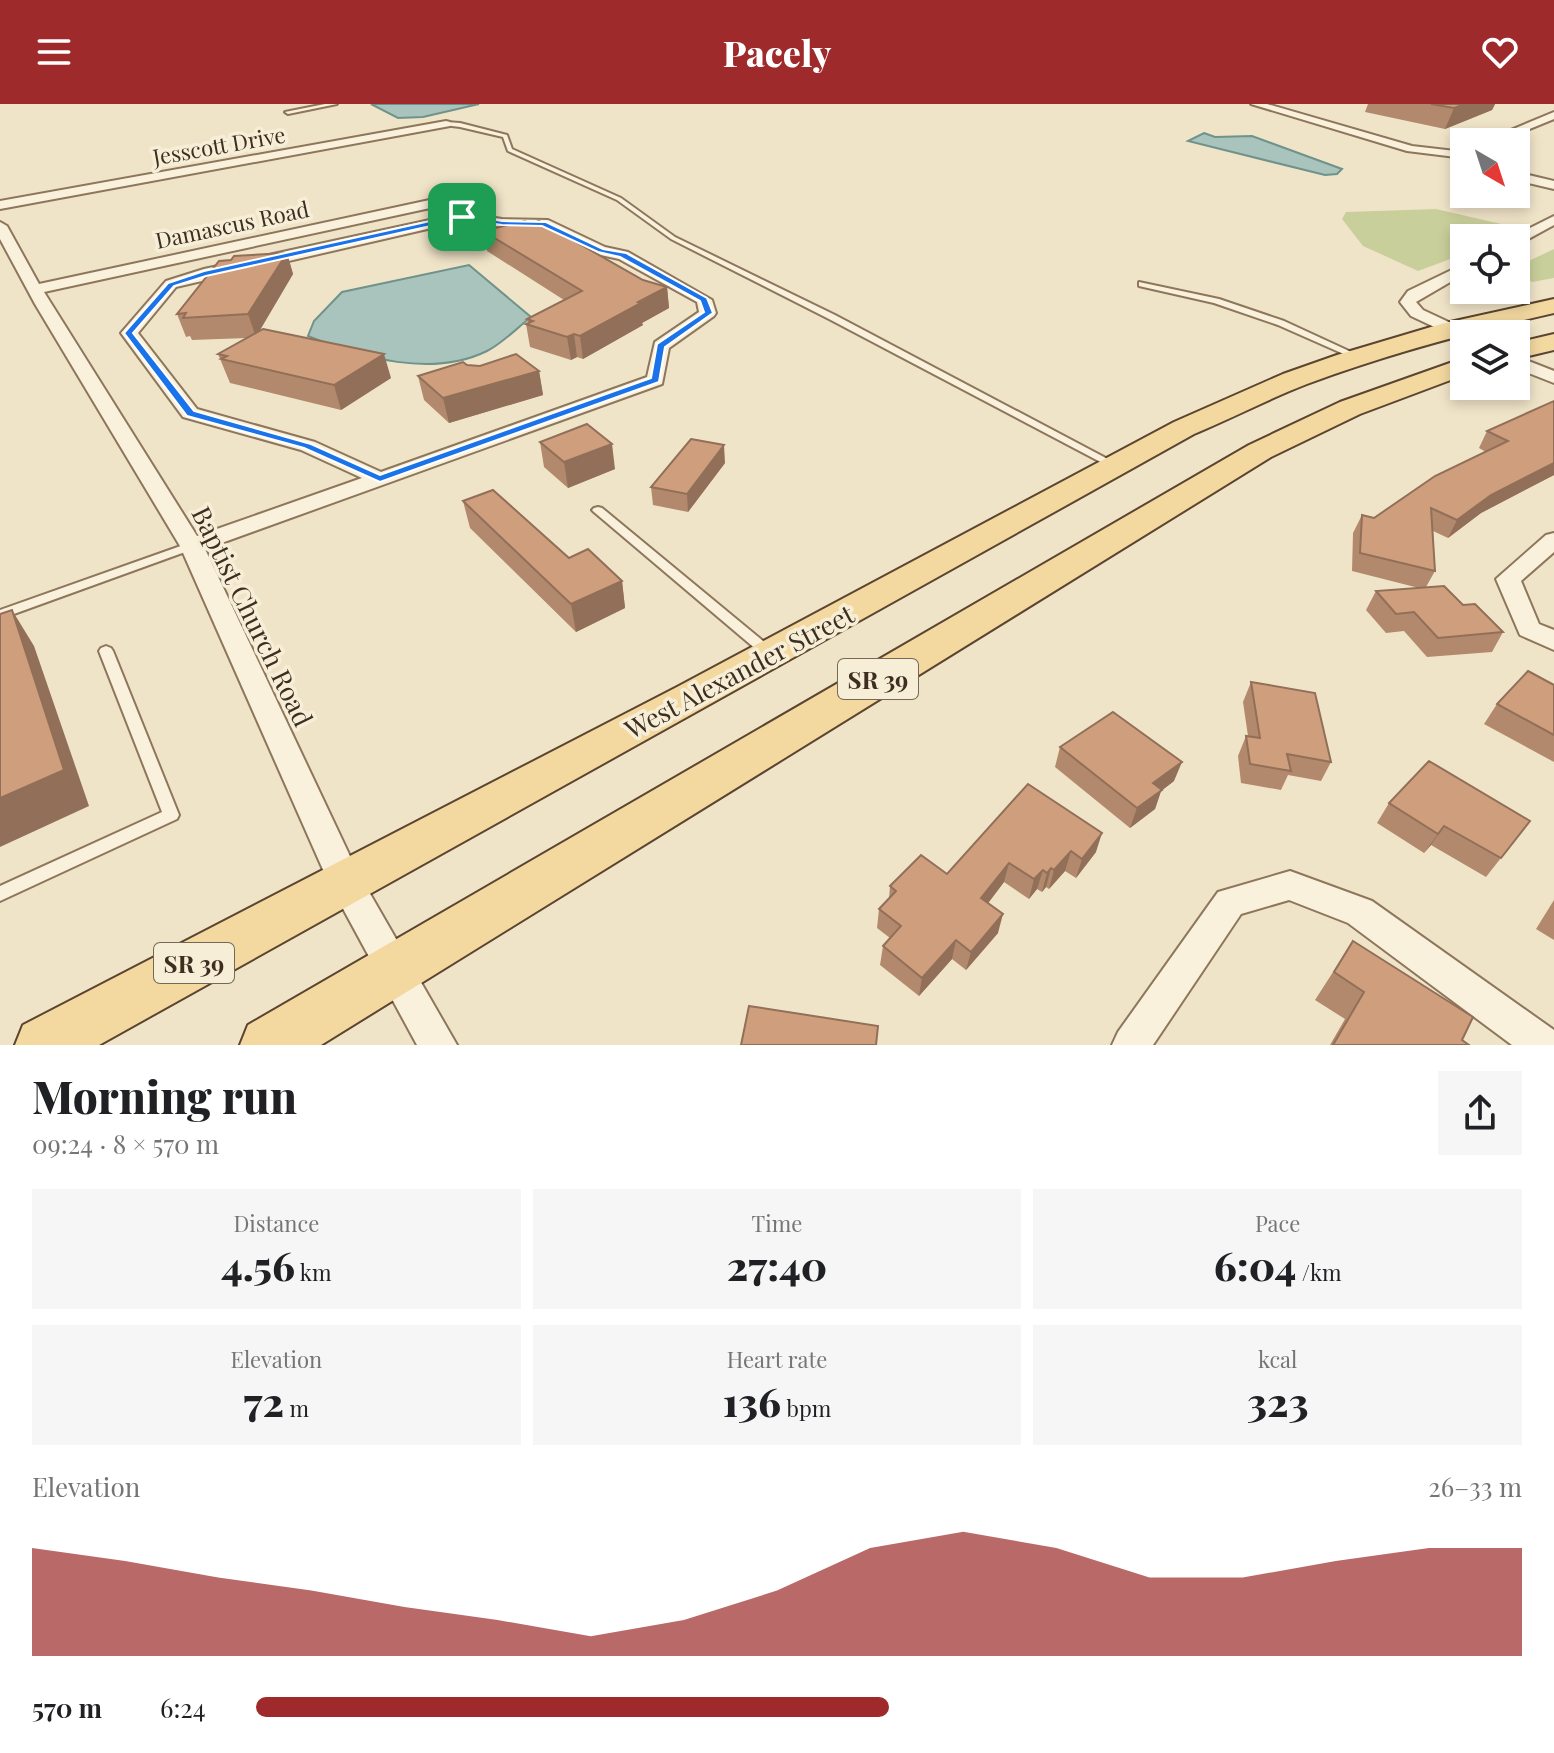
<!DOCTYPE html>
<html lang="en">
<head>
<meta charset="utf-8">
<style>
	body { margin:0; font-family:"Playfair Display",serif; background:#f6f6f6; color:#202124; height:100vh; display:flex; flex-direction:column; font-size:30px; white-space:nowrap }
	* { box-sizing:border-box; margin:0 }
	p { font-size:26px; color:#757577 }
	.icon { flex:none; width:44px; height:44px; fill:none; stroke:currentColor; stroke-width:2; stroke-linecap:round; stroke-linejoin:round }
	.map { position:relative; height:941px; overflow:hidden }
	.details { display:flex; flex-direction:column; background:#fff; flex:1 }
	.details>* { flex:none }
	.needle { width:52px; rotate:141deg }
	.tools { position:absolute; left:1450px; top:24px; display:grid; gap:16px }
	.tools a { display:grid; place-items:center; width:80px; height:80px; border-radius:0px; background:#fff; box-shadow:0 4px 12px #0003; font-size:40px }
	.pin { position:absolute; display:grid; place-items:center; width:68px; height:68px; color:#fff; margin:-34px; border-radius:16px; box-shadow:0 4px 12px #0006 }
	.round { display:grid; place-items:center; flex:none; width:84px; height:84px; border-radius:0px; background:#f6f6f6 }
	.head { display:flex; align-items:center; justify-content:space-between; height:136px; padding:0 32px }
	h1 { font-size:44px; font-weight:800; line-height:60px }
	.figures { display:grid; grid-template-columns:repeat(3,1fr); gap:12px; height:136px; padding:8px 32px }
	.figures div { display:grid; align-content:center; border-radius:0px; background:#f6f6f6; text-align:center }
	.figures b { font-size:40px; font-weight:800 }
	.figures small { font-size:22px; font-weight:400 }
	.figures p { font-size:22px }
	.chart { height:224px; padding:16px 32px }
	.chart p { display:flex; justify-content:space-between }
	.chart svg { width:100%; height:144px; margin-top:8px; fill:#9e2a2b; opacity:.7 }
	ul { padding:0 32px; list-style:none; font-size:26px }
	li { display:grid; grid-template-columns:128px 96px 1fr; align-items:center; height:60px }
	li i { height:20px; border-radius:10px; background:#9e2a2b }
	header { display:flex; justify-content:space-between; align-items:center; height:104px; padding:0 32px; background:#9e2a2b; color:#fff; font-size:36px; font-weight:800 }
	.map>svg:first-child { display:block }
	.green { fill:#c9cf9b }
	.water { fill:#a9c4bc; stroke:#6f938a; stroke-width:2 }
	.lines { fill:none; stroke-linecap:round; stroke-linejoin:round }
	.service-casing { stroke:#8d765c; stroke-width:4 }
	.minor-casing { stroke:#8d765c; stroke-width:4 }
	.primary-casing { stroke:#5b4430; stroke-width:4 }
	.service { fill:#faf1dc; fill-rule:evenodd }
	.minor { fill:#faf1dc; fill-rule:evenodd }
	.primary { fill:#f3d9a0; fill-rule:evenodd }
	.wall { fill:#b2896c }
	.shaded-wall { fill:#916f58 }
	.building { fill:#cf9f7d; stroke:#916f58; stroke-width:2 }
	.route { fill:#1a73e8; stroke:#fff; stroke-width:2; fill-rule:evenodd }
	.labels { text-anchor:middle; dominant-baseline:central; stroke-width:7; stroke-linejoin:round; paint-order:stroke }
	.far-street-label { font-size:22px; fill:#3d2e20; stroke:#f7eed8 }
	.shield { fill:#f7eed8; stroke:#756857; stroke-width:2 }
	.shield-label { font-size:24px; font-weight:bold; fill:#3d2e20 }
	.street-label { font-size:26px; fill:#3d2e20; stroke:#f7eed8 }
</style>
</head>
<body>
<header><svg class="icon" aria-label="menu" viewBox="0 0 24 24"><path d="M4 6h16M4 12h16M4 18h16"/></svg>Pacely<svg class="icon" aria-label="heart" viewBox="0 0 24 24"><path d="M12 20l-8-8c-3-5 5-10 8-4 3-6 11-1 8 4z"/></svg></header>
<div class="map">
<svg width="1554" height="941" viewBox="0 0 1554 941">
	<rect width="100%" height="100%" fill="#f0e4c8"/>
	<g class="green">
		<path d="M1436,105l95,22 -21,7h-46v16l-46,17 -55,-25 -21,-27 4,-7z"/>
		<path d="M1554,145v29l-22,4 -16,-9v-6z"/>
	</g>
	<g class="water">
		<path d="M371,0h108l-56,13 -25,1z"/>
		<path d="M1204,29l11,4 37,-1 90,33 -5,5 -12,1 -137,-34z"/>
		<path d="M469,161l62,52c-13,10 -28,26 -44,34 -55,27 -125,7 -179,-15l6,-15 28,-29z"/>
	</g>
	<g class="lines">
		<g class="service-casing">
			<g id="service">
				<path d="M325,0h12l-49,10 -3,-2z"/>
				<path d="M446,18l14,1 47,12 5,14 109,49 54,39 160,78 284,150 -1,2h-8l-281,-148 -158,-80 -54,-39 -109,-49 -5,-14 -43,-10 -16,-2z"/>
				<path d="M1139,178l80,17 65,22 78,36 -7,2 -77,-34 -64,-22 -75,-17z"/>
				<path d="M598,403l4,1 172,142 2,3 -2,3h-10l-170,-144 -2,-2 2,-2z"/>
				<path d="M192,438l6,4 -2,2 -196,71v-9z"/>
				<path d="M106,542l5,2 2,3 66,164 -2,4 -177,82v-15l162,-74 -63,-161 2,-3z"/>
			</g>
		</g>
		<g class="minor-casing">
			<g id="minor">
				<path d="M1251,0h16l145,42 52,6v6l-57,-7z"/>
				<path d="M1554,8v7l-56,23h-16z"/>
				<path d="M446,17l4,1v4l-450,83v-8z"/>
				<path d="M1516,68l38,9v8l-38,-9z"/>
				<path d="M439,94l5,1v6l-400,87 153,244 165,-58 -61,-28 -118,-33 -62,-84 45,-52 38,-12 258,-56 40,6 46,1 57,27 23,5 84,48 4,13 -2,3 -45,32 -7,36 -457,165 152,322 100,174h-40l-89,-164 -148,-335 -145,-242 -35,-65v-17l7,4 32,58zM462,117l40,6h39l55,27 23,5 78,43 2,10 -44,30 -8,35 -266,95 -66,-30 -118,-33 -59,-76 38,-46z"/>
				<path d="M1554,112v9l-33,18 -5,1v-6h-6z"/>
				<path d="M1464,160v10l-48,28 7,8 47,22 -6,2v7l-53,-25 -11,-14 8,-11z"/>
				<path d="M1516,252l38,15v12l-38,-15z"/>
				<path d="M1554,429v19l-33,29 18,43 15,6v20l-34,-15 -24,-56 50,-44z"/>
				<path d="M1290,767l82,30 182,129v15h-42l-164,-122 -59,-23 -48,14 -88,131h-41l6,-13 100,-140z"/>
			</g>
		</g>
		<g class="primary-casing">
			<g id="primary">
				<path d="M1554,195v14c-84,19 -167,41 -247,71 -39,15 -75,34 -113,50l-1095,611h-84l8,-20 654,-338 497,-265 109,-48 54,-19 104,-31z"/>
				<path d="M1554,230v16l-38,9v-16z"/>
				<path d="M1464,254v17l-104,39 -89,43 -950,588h-81l8,-20 1001,-580 91,-43z"/>
			</g>
		</g>
		<use href="#service" class="service"/>
		<use href="#minor" class="minor"/>
		<use href="#primary" class="primary"/>
	</g>
	<g class="wall">
		<path d="M1368,0h127l-3,6 -47,19 -80,-17z"/>
		<path d="M483,127l184,56 2,21 -27,15 1,2 -60,34 -6,-2 -6,3 -41,-13 -4,-23h2l-1,-5 37,-19 -77,-49z"/>
		<path d="M287,149l6,21 -34,57 132,47 -50,32 -111,-27 -12,-29 29,-16 -55,2 -2,-4 -4,1 -9,-23 54,-54z"/>
		<path d="M539,267l4,24 -94,28 -25,-23 -6,-24z"/>
		<path d="M1554,297v74l-73,38 -33,25 -15,-7 2,40 -9,16 37,18 40,27 -11,20 -65,5 -23,-26 -18,2 -20,-23 10,-19 43,-3 -67,-17 1,-38 9,-18 12,3 112,-66 -7,-4 8,-17z"/>
		<path d="M540,338l75,27 -47,19 -24,-21z"/>
		<path d="M725,359l-37,49 -35,-7 -2,-18z"/>
		<path d="M463,397l106,57 53,23 3,27 -49,24 -106,-104z"/>
		<path d="M1251,578l80,80 -10,19 -33,-6 -7,15 -40,-7 -3,-27 8,-20h2l-5,-34z"/>
		<path d="M1554,581v77l-70,-38 13,-20z"/>
		<path d="M1060,643l114,34 -13,10 -6,18 -25,19 -75,-61z"/>
		<path d="M1028,680l68,68 -20,26 -11,-7 -16,18 -3,-2 -4,5 -5,-3 -8,10 -25,-17 -16,21 10,30 -32,37 -14,-11 -33,37 -39,-31 3,-19 7,-8 -13,-10 2,-19 10,-10 1,-13 57,-12z"/>
		<path d="M1389,699l141,18 -44,56 -55,-32 -7,8 -47,-30z"/>
		<path d="M1554,796v40l-18,-11z"/>
		<path d="M1353,837l109,99 7,5h-139l15,-26 -30,-19z"/>
	</g>
	<g class="shaded-wall">
		<path d="M1465,0h30l-3,6 -47,19 9,-21z"/>
		<path d="M287,149l6,21 -37,63 -8,-23z"/>
		<path d="M667,183l2,21 -27,15 1,2 -60,34 -3,-23z"/>
		<path d="M574,230l3,23 -6,3 -4,-23z"/>
		<path d="M384,250l7,24 -50,32 -7,-25z"/>
		<path d="M539,267l4,24 -94,28 -6,-25z"/>
		<path d="M612,340l3,25 -47,19 -4,-26z"/>
		<path d="M724,341l1,18 -37,49 -1,-18z"/>
		<path d="M1554,359v12l-73,38 -33,25 9,-18 34,-25z"/>
		<path d="M622,477l3,27 -49,24 -5,-28z"/>
		<path d="M12,506l22,36 55,160 -89,41v-49z"/>
		<path d="M1182,658l-8,19 -13,10 -6,18 -25,19 7,-20 16,-25z"/>
		<path d="M1444,722l-13,19 -7,8 14,-19z"/>
		<path d="M1102,729l-6,19 -20,26 6,-19z"/>
		<path d="M1071,747l-6,20 -16,18 5,-19z"/>
		<path d="M1009,759l-5,19 -27,36 4,-20z"/>
		<path d="M1051,764l-5,19 -4,5 5,-19z"/>
		<path d="M1043,766l-6,19 -8,10 5,-20z"/>
		<path d="M1003,810l-5,19 -32,37 5,-18z"/>
		<path d="M956,836l-4,19 -33,37 3,-18z"/>
	</g>
	<g class="building">
		<path d="M1431,0h34l-11,4z"/>
		<path d="M525,117l5,3 9,-3 104,59 24,7 -29,15 3,1 -61,33 -6,-2 -7,3 -41,-13 7,-3 -6,-2 55,-28 -99,-60z"/>
		<path d="M287,149l-39,61 -65,4 3,-5 -9,1 42,-53 12,-1 3,-4z"/>
		<path d="M263,225l121,25 -50,31 -113,-26 6,-3 -9,-2z"/>
		<path d="M516,250l23,17 -96,27 -25,-22 45,-14 4,3 13,1z"/>
		<path d="M1554,297v62l-63,32 -34,25 -26,-12 4,63 -75,-18 2,-38 12,3 61,-42 73,-35 -21,-10z"/>
		<path d="M587,320l25,20 -48,18 -24,-20z"/>
		<path d="M691,335l33,6 -37,49 -36,-7z"/>
		<path d="M493,386l76,68 19,-9 34,32 -51,23 -108,-103z"/>
		<path d="M1444,482l19,19 12,-1 28,28 -65,6 -24,-26 -18,2 -20,-23z"/>
		<path d="M12,506l52,160 -64,28v-184z"/>
		<path d="M1528,567l26,14v50l-57,-31z"/>
		<path d="M1251,578l64,11 16,69 -44,-8 4,17 -41,-7 -4,-28 14,2z"/>
		<path d="M1113,608l69,50 -29,21 9,7 -25,18 -77,-61z"/>
		<path d="M1429,657l101,60 -29,37 -57,-32 -6,8 -49,-31z"/>
		<path d="M1028,680l74,49 -20,26 -11,-8 -17,19 -3,-2 -4,5 -4,-3 -9,9 -25,-16 -28,35 22,16 -32,38 -15,-12 -34,38 -39,-32 18,-20 -22,-17 17,-18 -6,-5 31,-31 26,19z"/>
		<path d="M1353,837l120,76 -11,23 7,5h-136l31,-53 -30,-20z"/>
		<path d="M749,902l129,20 -2,19h-135z"/>
	</g>
	<path class="route" d="M462,110l40,7 44,1 57,27 23,4 81,45 6,15 -48,34 -6,35 -279,100 -76,-34 -117,-32 -63,-83 44,-50 36,-12zM462,115l40,6 40,1 56,26 22,5 80,44 4,11 -47,32 -6,34 -271,97 -69,-31 -117,-33 -61,-78 41,-47 32,-10z"/>
	<g class="labels">
		<g class="far-street-label">
			<text transform="translate(219 41) rotate(-10)">Jesscott Drive</text>
			<text transform="translate(232 120) rotate(-12)">Damascus Road</text>
		</g>
		<g class="shield">
			<rect x="838" y="555" width="80" height="40" rx="6"/>
			<rect x="154" y="839" width="80" height="40" rx="6"/>
		</g>
		<g class="shield-label">
			<text x="878" y="575">SR 39</text>
			<text x="194" y="859">SR 39</text>
		</g>
		<g class="street-label">
			<text transform="translate(253 512) rotate(64)">Baptist Church Road</text>
			<text transform="translate(739 567) rotate(-28)">West Alexander Street</text>
		</g>
	</g>
</svg>
<div class="tools">
<a><svg class="needle" viewBox="-14 -14 28 28"><path d="M0-13l5 13h-10z" fill="#e53935"/><path d="M0 13l5-13h-10z" fill="#757577"/></svg></a>
<a><svg class="icon" aria-label="locate" viewBox="0 0 24 24"><circle cx="12" cy="12" r="6"/><path d="M12 2v4M12 18v4M2 12h4M18 12h4"/></svg></a>
<a><svg class="icon" aria-label="layers" viewBox="0 0 24 24"><path d="M12 4l9 5-9 5-9-5zM3 14l9 5 9-5"/></svg></a>
</div>
<div class="pin" style="left:462px;top:113px;background:#1e9e55"><svg class="icon" aria-label="arrive" viewBox="0 0 24 24"><path d="M6 21V4h12l-3 4 3 4H6"/></svg></div>
</div>
<section class="details">
<div class="head"><div><h1>Morning run</h1><p>09:24 · 8 × 570 m</p></div><a class="round"><svg class="icon" aria-label="share" viewBox="0 0 24 24"><path d="M12 15V3M7 8l5-5 5 5M5 13v7h14v-7"/></svg></a></div>
<div class="figures">
<div><p>Distance</p><b>4.56<small> km</small></b></div>
<div><p>Time</p><b>27:40</b></div>
<div><p>Pace</p><b>6:04<small> /km</small></b></div>
</div>
<div class="figures">
<div><p>Elevation</p><b>72<small> m</small></b></div>
<div><p>Heart rate</p><b>136<small> bpm</small></b></div>
<div><p>kcal</p><b>323</b></div>
</div>
<div class="chart"><p><span>Elevation</span>26–33 m</p>
<svg viewBox="0 0 160 44" preserveAspectRatio="none"><path d="M0 44V11L10 15L20 20L30 24L40 29L50 33L60 38L70 33L80 24L90 11L100 6L110 11L120 20L130 20L140 15L150 11L160 11V44z"/></svg>
</div>
<ul>
<li><b>570 m</b>6:24<i style="width:50%"></i></li>
</ul>
</section>
</body>
</html>
